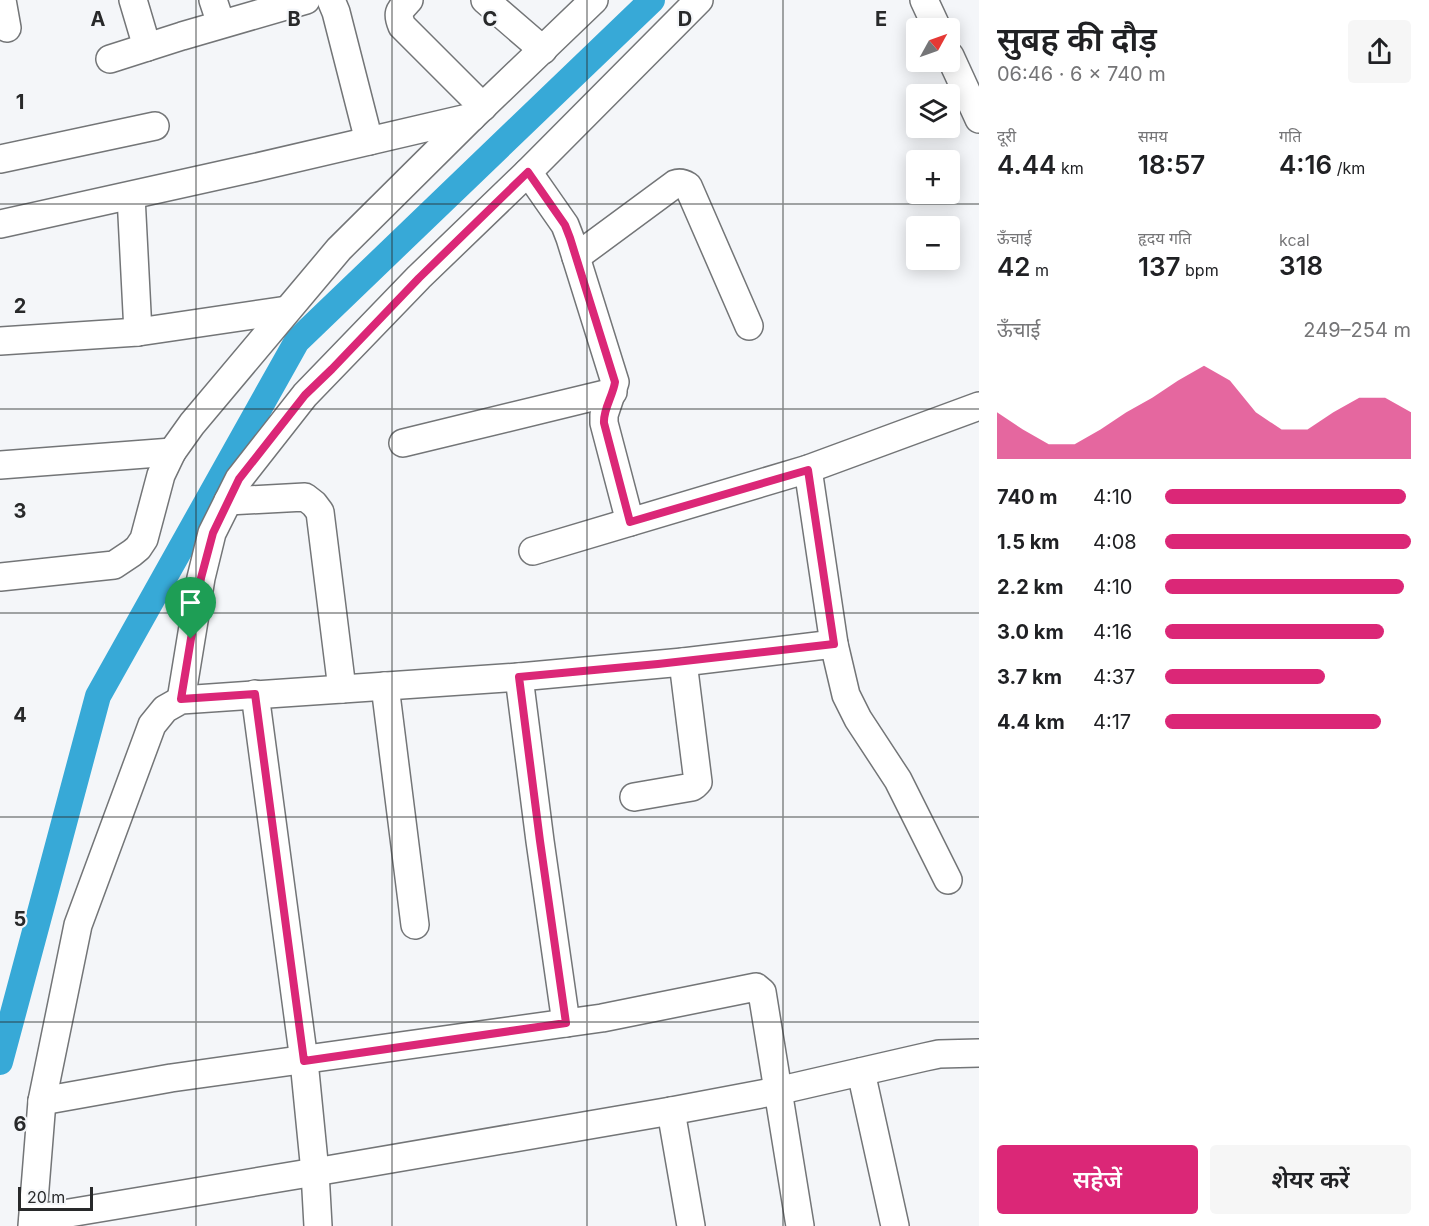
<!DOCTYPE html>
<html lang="hi">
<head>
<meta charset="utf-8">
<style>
	body { margin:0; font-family:Inter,"Noto Sans Devanagari",sans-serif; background:#f6f6f6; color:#202124; height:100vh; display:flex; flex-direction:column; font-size:22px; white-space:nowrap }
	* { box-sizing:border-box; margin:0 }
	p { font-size:20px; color:#757577 }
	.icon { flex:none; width:33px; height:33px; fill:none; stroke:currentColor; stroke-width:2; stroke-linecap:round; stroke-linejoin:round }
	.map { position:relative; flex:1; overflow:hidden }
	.side { display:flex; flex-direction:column; background:#fff; width:450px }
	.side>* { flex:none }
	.needle { width:39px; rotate:50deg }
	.controls { position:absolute; left:906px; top:18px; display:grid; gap:12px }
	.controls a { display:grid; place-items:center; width:54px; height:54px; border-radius:6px; background:#fff; box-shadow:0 3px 15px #0003; font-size:30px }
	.scale { position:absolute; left:18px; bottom:15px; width:75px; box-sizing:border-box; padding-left:6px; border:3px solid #28292a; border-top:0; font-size:16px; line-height:21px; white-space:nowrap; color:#28292a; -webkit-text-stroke:4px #f4f6f9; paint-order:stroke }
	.pin { position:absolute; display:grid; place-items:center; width:51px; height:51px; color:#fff; margin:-62px -26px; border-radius:50% 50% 50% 0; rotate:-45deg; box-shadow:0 0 6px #0007 }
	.pin .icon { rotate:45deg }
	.round { display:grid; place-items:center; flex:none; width:63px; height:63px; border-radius:6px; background:#f6f6f6 }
	.summary { display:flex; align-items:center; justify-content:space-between; height:102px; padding:0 18px }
	h1 { font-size:33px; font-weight:600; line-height:45px }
	.stats { display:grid; grid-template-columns:repeat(3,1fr); gap:9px; height:102px; padding:6px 18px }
	.stats div { display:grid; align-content:center }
	.stats b { font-size:26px; font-weight:600 }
	.stats small { font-size:16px; font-weight:400 }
	.stats p { font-size:16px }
	.chart { height:168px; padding:12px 18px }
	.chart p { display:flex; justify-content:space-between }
	.chart svg { width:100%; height:108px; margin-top:6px; fill:#db2777; opacity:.7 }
	.primary-button { display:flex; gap:12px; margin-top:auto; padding:12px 18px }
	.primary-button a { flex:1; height:69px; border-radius:6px; background:#db2777; color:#fff; font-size:24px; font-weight:600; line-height:69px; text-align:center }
	.primary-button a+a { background:#f6f6f6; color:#202124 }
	ul { padding:0 18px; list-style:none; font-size:20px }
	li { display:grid; grid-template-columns:96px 72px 1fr; align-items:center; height:45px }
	li i { height:15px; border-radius:8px; background:#db2777 }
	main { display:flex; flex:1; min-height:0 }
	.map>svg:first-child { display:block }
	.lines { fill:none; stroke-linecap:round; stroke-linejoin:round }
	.canal { stroke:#37a9d7; stroke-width:26 }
	.minor-casing { stroke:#737577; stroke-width:30 }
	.minor { stroke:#fff; stroke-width:27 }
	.route-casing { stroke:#fff; stroke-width:12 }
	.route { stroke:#db2777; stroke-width:8 }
	.grid { fill:none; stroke:#28292a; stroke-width:1.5; stroke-opacity:0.55 }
	.grid-label { font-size:20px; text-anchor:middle; font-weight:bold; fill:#28292a; stroke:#f4f6f9; stroke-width:4.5; stroke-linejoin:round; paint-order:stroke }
</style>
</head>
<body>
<main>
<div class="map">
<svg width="979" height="1226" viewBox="0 0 979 1226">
	<rect width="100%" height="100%" fill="#f4f6f9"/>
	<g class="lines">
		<path class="canal" d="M0,1062l98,-366 199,-355 355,-341"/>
		<g class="minor-casing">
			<g id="minor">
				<path d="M2,0l5,28"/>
				<path d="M133,0l14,47"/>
				<path d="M213,0l8,24"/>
				<path d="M331,0l5,12 33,129"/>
				<path d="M409,0c-9,10 -13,12 -7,26l81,81"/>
				<path d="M485,0l58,50"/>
				<path d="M924,0l13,28"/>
				<path d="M950,56l29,63"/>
				<path d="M110,59l72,-23 124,-36"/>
				<path d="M0,159l155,-33"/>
				<path d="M528,172l37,53 5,13 45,144 -11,33v8l26,99"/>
				<path d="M131,196l7,136"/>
				<path d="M0,224l253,-56 219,-51"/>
				<path d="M576,257l99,-73c5,-2 8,-1 13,2l61,140"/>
				<path d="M0,341l138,-9 149,-22"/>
				<path d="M403,443l210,-51"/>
				<path d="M0,465l172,-13"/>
				<path d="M808,469l26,175 12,51 12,24 40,61 50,100"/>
				<path d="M228,501l77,-4 9,7 6,8 22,177"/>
				<path d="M533,551l275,-82 171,-63"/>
				<path d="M0,577l114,-12 18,-12 6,-5 6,-9 17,-64 11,-23 20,-28 147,-175 133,-132 122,-117"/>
				<path d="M519,677l21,164 26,182"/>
				<path d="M385,686l30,239"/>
				<path d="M255,694l49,367 11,111 3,54"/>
				<path d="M181,700l20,-122 11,-45 27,-54 66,-84 114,-118 109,-105 171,-172"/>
				<path d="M634,797l58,-10 3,-2 3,-3 -15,-120"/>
				<path d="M861,1072l34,154"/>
				<path d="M42,1101l129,-23 431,-60 154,-31 6,5 38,234"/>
				<path d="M671,1111l20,115"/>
				<path d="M33,1219l282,-47 356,-61 106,-20 148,-34 14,-3 40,-1"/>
				<path d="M32,1226l10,-125 36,-176 74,-200 13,-16 16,-9 338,-23 164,-15 151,-18"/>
			</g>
		</g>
		<use href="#minor" class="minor"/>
	</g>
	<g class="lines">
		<g class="route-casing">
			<path id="route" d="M528,172l37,53 5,13 45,144c-2,14 -12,27 -11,41l26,99 178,-52 26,174 -176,20 -139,13 21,164 26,182 -262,38 -49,-367 -74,5 20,-121 12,-45 26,-54 66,-84 27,-26 87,-91z"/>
		</g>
		<use href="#route" class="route"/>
	</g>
	<path class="grid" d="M196,0v1226M392,0v1226M587,0v1226M783,0v1226M0,204h979M0,409h979M0,613h979M0,817h979M0,1022h979"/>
	<g class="grid-label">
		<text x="98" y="26">A</text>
		<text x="294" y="26">B</text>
		<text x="490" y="26">C</text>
		<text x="685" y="26">D</text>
		<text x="881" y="26">E</text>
		<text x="20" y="109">1</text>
		<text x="20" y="313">2</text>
		<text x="20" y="518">3</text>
		<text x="20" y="722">4</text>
		<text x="20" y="926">5</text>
		<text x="20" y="1131">6</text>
	</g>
</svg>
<div class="controls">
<a><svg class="needle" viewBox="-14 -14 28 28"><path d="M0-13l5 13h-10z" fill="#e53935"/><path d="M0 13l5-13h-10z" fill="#757577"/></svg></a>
<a><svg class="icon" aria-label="layers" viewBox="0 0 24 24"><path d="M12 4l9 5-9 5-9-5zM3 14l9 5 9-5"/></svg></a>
<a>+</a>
<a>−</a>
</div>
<div class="scale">20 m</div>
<div class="pin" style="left:191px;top:639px;background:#1e9e55"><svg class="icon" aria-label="arrive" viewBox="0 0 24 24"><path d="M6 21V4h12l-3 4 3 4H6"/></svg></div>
</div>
<section class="side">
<div class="summary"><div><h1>सुबह की दौड़</h1><p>06:46 · 6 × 740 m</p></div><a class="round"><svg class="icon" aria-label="share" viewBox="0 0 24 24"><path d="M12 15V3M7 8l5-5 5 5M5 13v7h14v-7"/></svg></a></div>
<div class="stats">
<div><p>दूरी</p><b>4.44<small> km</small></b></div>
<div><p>समय</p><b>18:57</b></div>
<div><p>गति</p><b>4:16<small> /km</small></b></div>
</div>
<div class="stats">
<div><p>ऊँचाई</p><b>42<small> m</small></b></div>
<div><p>हृदय गति</p><b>137<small> bpm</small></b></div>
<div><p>kcal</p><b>318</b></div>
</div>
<div class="chart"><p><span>ऊँचाई</span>249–254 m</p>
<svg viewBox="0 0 160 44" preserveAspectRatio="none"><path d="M0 44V25L10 32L20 38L30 38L40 32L50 25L60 19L70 12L80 6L90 12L100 25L110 32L120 32L130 25L140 19L150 19L160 25V44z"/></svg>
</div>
<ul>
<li><b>740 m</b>4:10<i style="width:98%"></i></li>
<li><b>1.5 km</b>4:08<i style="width:100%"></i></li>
<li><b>2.2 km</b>4:10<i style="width:97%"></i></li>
<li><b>3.0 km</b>4:16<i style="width:89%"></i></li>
<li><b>3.7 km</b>4:37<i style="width:65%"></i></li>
<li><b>4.4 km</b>4:17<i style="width:88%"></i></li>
</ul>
<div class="primary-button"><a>सहेजें</a><a>शेयर करें</a></div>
</section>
</main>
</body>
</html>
